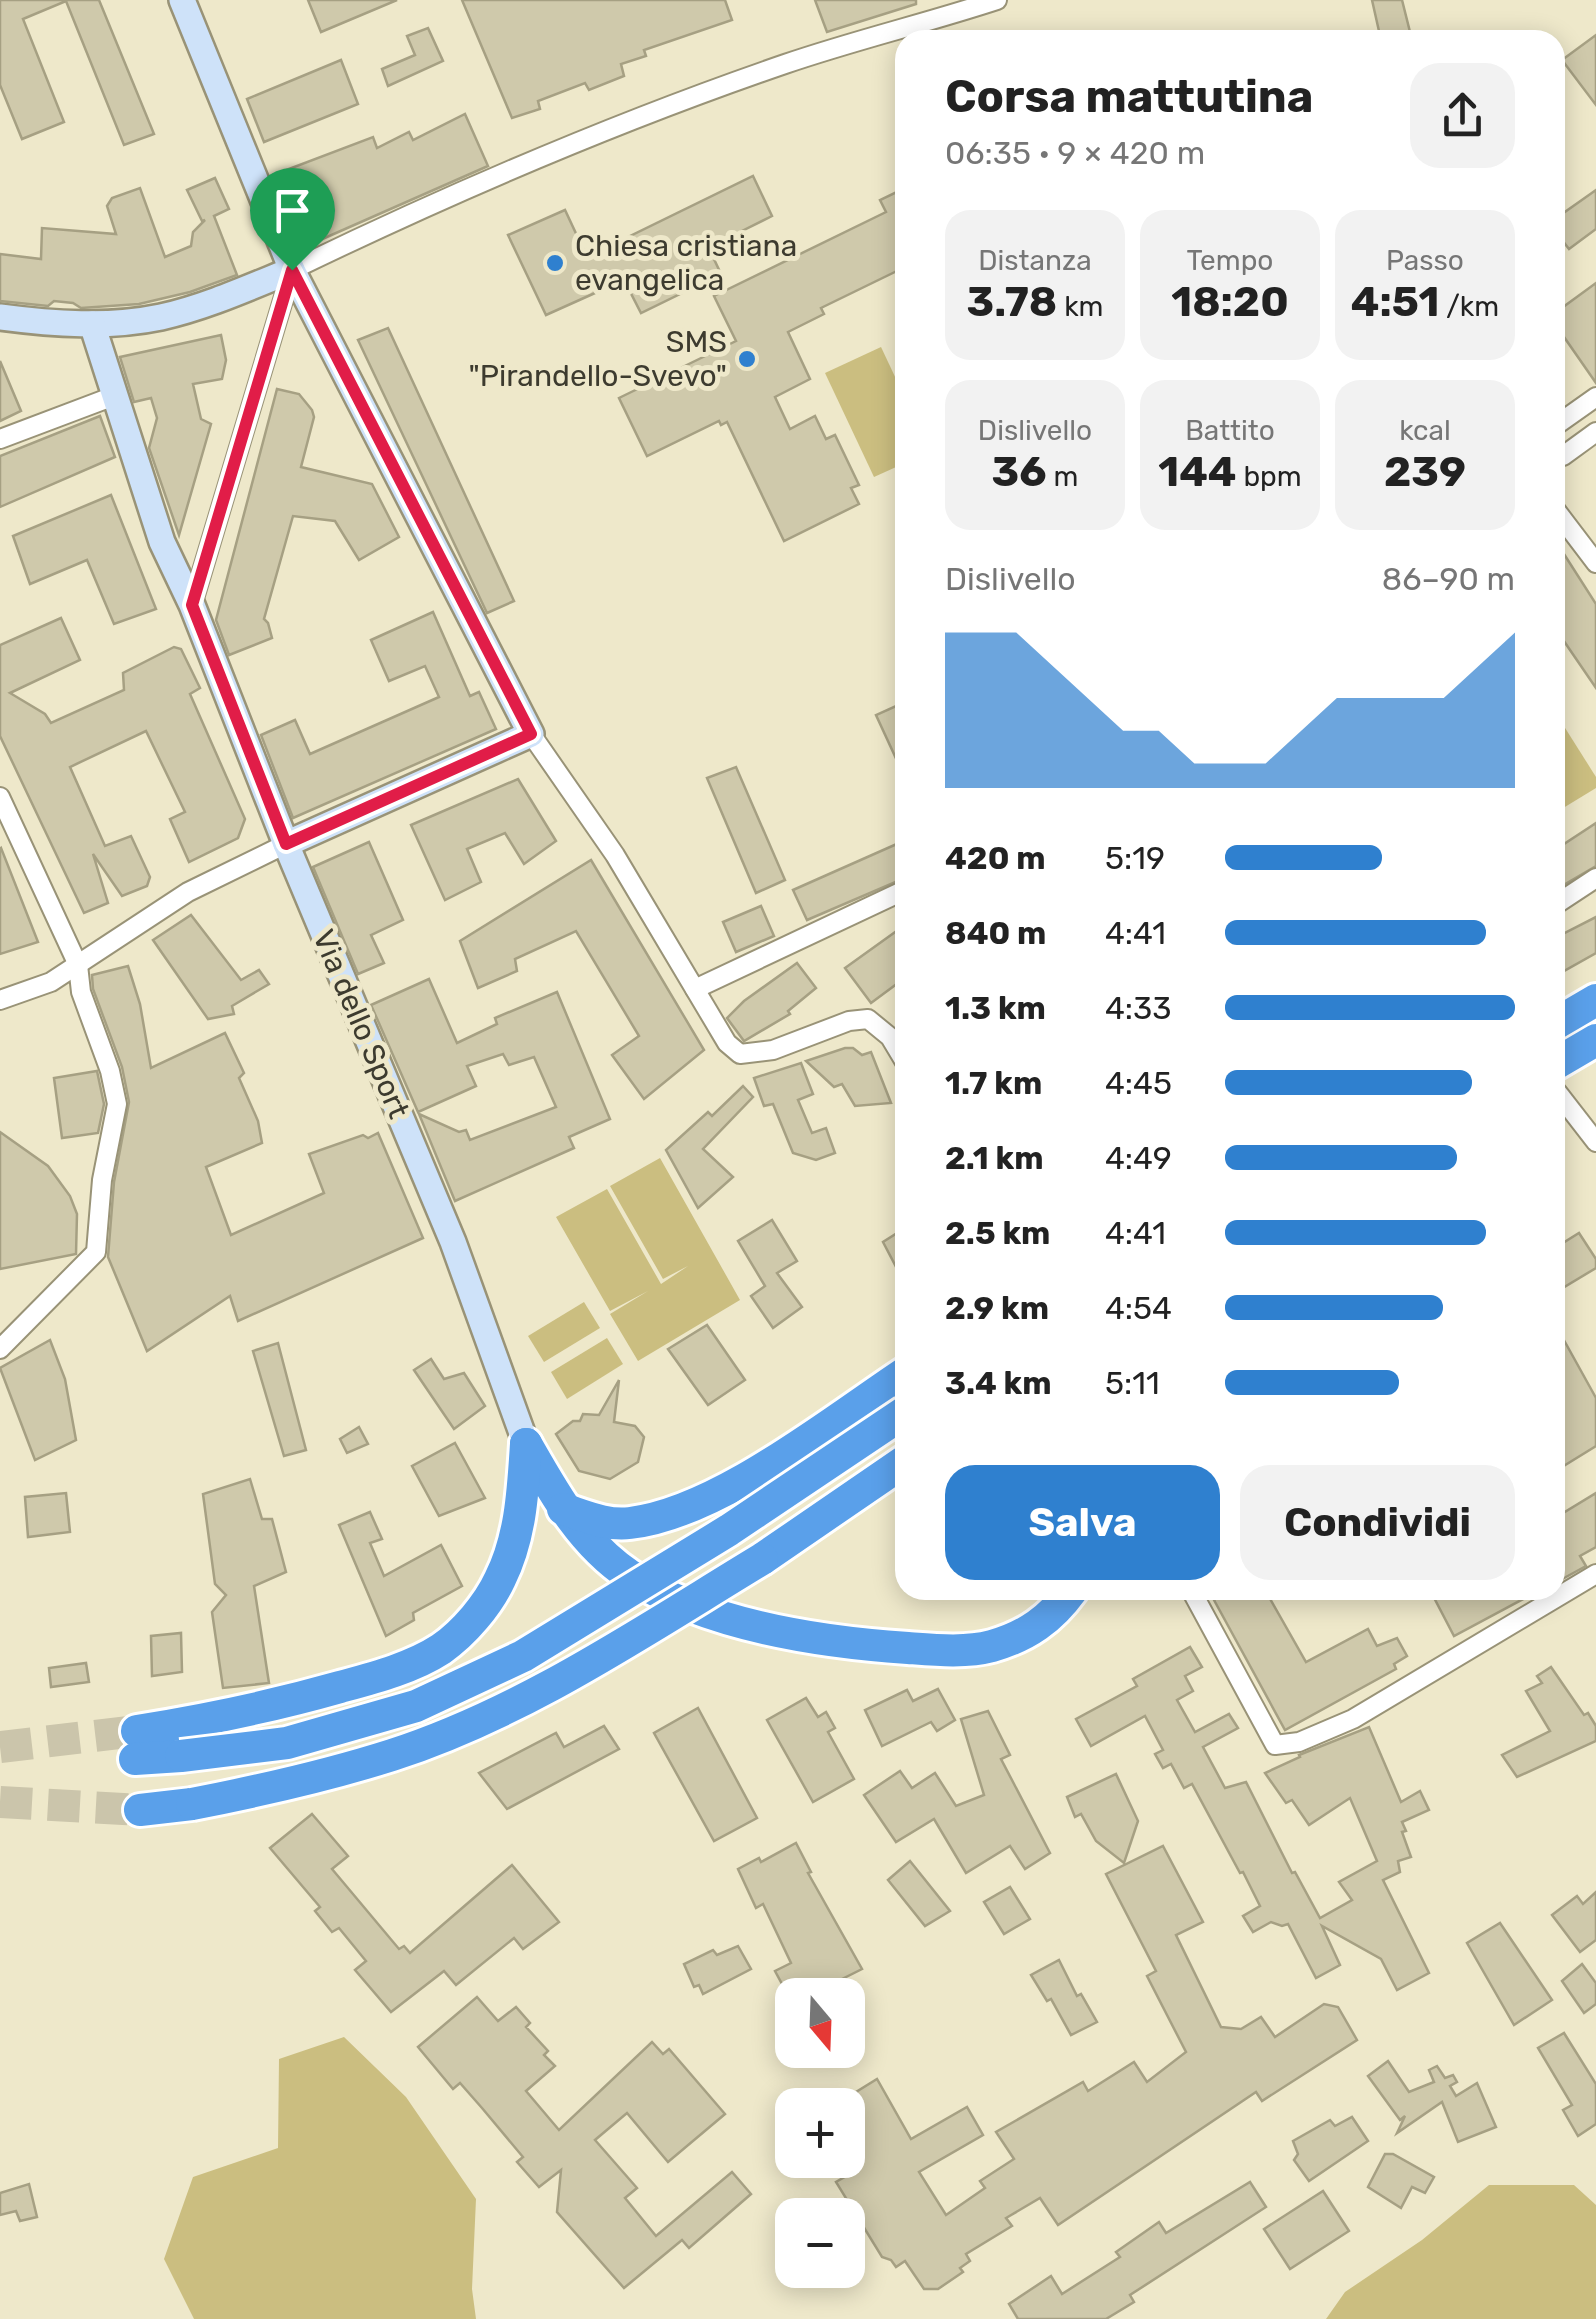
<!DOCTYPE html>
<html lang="it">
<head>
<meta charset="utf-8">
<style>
	body { margin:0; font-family:Rubik,sans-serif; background:#f2f2f2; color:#222; height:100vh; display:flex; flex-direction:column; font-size:38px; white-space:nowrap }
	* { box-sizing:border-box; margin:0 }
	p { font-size:32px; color:#767676 }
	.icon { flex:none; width:55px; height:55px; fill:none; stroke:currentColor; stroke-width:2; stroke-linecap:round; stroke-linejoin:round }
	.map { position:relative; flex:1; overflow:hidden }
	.drawer { position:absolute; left:895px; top:30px; width:670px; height:1570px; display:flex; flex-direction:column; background:#fff; border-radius:30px; box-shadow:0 5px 25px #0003 }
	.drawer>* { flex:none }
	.needle { width:65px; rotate:161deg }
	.buttons { position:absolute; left:775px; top:1978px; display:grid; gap:20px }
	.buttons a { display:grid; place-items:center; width:90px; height:90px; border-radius:20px; background:#fff; box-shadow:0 5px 25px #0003; font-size:50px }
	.pin { position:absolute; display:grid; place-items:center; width:85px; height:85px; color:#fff; margin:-102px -42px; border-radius:50% 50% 50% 0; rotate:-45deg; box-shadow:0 0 10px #0007 }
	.pin .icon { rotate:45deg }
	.round { display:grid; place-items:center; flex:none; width:105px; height:105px; border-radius:30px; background:#f2f2f2 }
	.head { display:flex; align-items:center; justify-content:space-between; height:170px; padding:0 50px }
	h1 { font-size:45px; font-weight:700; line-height:75px }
	.figures { display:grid; grid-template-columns:repeat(3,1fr); gap:15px; height:170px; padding:10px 50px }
	.figures div { display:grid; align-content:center; border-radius:25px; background:#f2f2f2; text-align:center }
	.figures b { font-size:42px; font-weight:700 }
	.figures small { font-size:28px; font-weight:400 }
	.figures p { font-size:28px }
	.chart { height:280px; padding:20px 50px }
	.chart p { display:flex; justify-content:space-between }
	.chart svg { width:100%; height:180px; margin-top:10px; fill:#2f80cf; opacity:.7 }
	.button { display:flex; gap:20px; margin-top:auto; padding:20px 50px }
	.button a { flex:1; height:115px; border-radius:30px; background:#2f80cf; color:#fff; font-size:40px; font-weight:700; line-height:115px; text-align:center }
	.button a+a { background:#f2f2f2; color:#222 }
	ul { padding:0 50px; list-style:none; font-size:32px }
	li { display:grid; grid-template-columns:160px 120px 1fr; align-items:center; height:75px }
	li i { height:25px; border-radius:12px; background:#2f80cf }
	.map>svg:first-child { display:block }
	.green { fill:#cbbe80 }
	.building { fill:#cfc9ab; stroke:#a6a083; stroke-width:2.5 }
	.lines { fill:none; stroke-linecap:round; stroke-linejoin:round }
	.highway-tunnel { stroke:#cbc5ab; stroke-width:32; stroke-dasharray:32 16; stroke-linecap:butt }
	.street-casing { stroke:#999377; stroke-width:22 }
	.secondary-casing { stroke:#999377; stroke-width:30 }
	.highway-casing { stroke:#fff; stroke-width:38 }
	.street { stroke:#fff; stroke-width:18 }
	.secondary { stroke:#cee2f9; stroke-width:25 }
	.highway { stroke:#5aa0ea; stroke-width:32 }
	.highway-bridge-casing { stroke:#fff; stroke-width:38; stroke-linecap:butt }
	.highway-bridge { stroke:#5aa0ea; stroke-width:32 }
	.route-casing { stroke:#fff; stroke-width:20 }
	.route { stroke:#e11d48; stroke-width:12 }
	.poi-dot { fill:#2f80cf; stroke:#eee8ca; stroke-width:4 }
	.labels { text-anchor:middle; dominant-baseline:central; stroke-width:10; stroke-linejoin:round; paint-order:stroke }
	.poi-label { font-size:30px; fill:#3d3b2f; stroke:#eee8ca; text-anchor:start }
	.street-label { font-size:30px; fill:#3d3b2f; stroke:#eee8ca }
</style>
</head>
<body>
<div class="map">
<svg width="1596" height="2319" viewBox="0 0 1596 2319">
	<rect width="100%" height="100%" fill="#eee8ca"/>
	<g class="green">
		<path d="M881,347l24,51v65l-31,14 -49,-104z"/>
		<path d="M1555,712l41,65v11l-41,25z"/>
		<path d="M660,1158l80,142 -102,61 -28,-47 38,-23 -38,20 -54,-94 51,-28 54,95 27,-18 -25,13 -53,-93z"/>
		<path d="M584,1302l16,26 -56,34 -16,-26z"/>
		<path d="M607,1338l16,26 -56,35 -16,-27z"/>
		<path d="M344,2037l62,60 70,102 -4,90 4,30h-282l-30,-60 29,-82 85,-29 1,-89z"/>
		<path d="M1489,2185h85l22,20v114h-270l19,-27 77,-52z"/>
	</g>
	<g class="building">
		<path d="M0,0h99l55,134 -30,11 -58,-144 -43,18 41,103 -42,17 -22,-54z"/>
		<path d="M308,0h89l-76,32z"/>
		<path d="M462,0h263l7,20 -88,30 2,6 -25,8 3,12 -35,14 -4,-7 -47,18 2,8 -28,9z"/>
		<path d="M815,0h101v4l-89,28z"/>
		<path d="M1372,0h30l10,40h-31z"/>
		<path d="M428,28l15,33 -55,25 -6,-17 33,-14 -8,-19z"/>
		<path d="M1596,35v70l-34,-45z"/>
		<path d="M341,60l17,44 -94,38 -17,-43z"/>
		<path d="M465,114l23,52 -186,82 -29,-73 100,-38 4,11 32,-16 4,8z"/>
		<path d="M753,176l19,40 -32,16 5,10 -32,15 8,17 -80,39 -17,-33 -78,35 -38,-80 57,-25 22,47z"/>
		<path d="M215,178l14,31 -15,7 23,59 -47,17 -51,12 -58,4 -8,-5 -19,-2 -6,5 -48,-5v-47l41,5 1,-31 74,6 -9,-28 5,-8 28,-10 25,69 26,-11 2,-14 12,-12 -3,1 -15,-31z"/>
		<path d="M905,188v79l-84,41 3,6 -36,18 22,47 -35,18 15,32 25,-13 11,23 9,-4 24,50 -8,3 8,16 -75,37 -57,-119 -6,3 -2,-4 -72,35 -28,-58 117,-57 -22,-45 172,-84 -6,-12z"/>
		<path d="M1596,190v39l-27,20 -14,-18v-12z"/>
		<path d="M1596,283v100l-41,-59v-11z"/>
		<path d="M388,328l126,273 -27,12 -129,-273z"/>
		<path d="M221,335l5,25 -4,19 -29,5 8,35 10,5 -32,111 -30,-87 8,-30 -6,-20 -17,4 -14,-45z"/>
		<path d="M0,361l21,50 -21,10z"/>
		<path d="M277,389l22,5 13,16 2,7 -13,50 71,17 27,53 -40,23 -24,-39 -42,-5 -29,103 4,4 4,15 -43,17 -13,-35z"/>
		<path d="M100,416l15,41 -115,50v-51z"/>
		<path d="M111,495l45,114 -42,15 -27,-64 -57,24 -17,-48z"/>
		<path d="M1555,540l41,64v84l-41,-60z"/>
		<path d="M433,612l37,84 9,-4 17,37 -203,89 -32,-83 34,-15 15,34 129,-57 -14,-31 -36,15 -18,-41z"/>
		<path d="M61,618l19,42 -70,33 35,21 6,9 73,-33 -1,-17 51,-26 7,2 19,39 -10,6 55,125 -7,19 -49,24 -19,-43 15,-7 -39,-81 -76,36 35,79 26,-10 19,41 -3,9 -25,10 -29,-42 15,49 -24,10 -84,-177v-91z"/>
		<path d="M905,702v76l-29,-63z"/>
		<path d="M736,767l49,113 -29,13 -49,-115z"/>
		<path d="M518,779l38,62 -32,23 -19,-31 -38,16 14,33 -36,18 -34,-75z"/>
		<path d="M1596,823v43l-41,24v-40z"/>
		<path d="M369,842l34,78 -32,15 13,28 -26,11 -45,-107z"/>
		<path d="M899,843l6,14v21l-98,42 -14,-30z"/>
		<path d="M1,848l37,94 -38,12v-105z"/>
		<path d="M591,860l113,190 -60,49 -32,-44 27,-19 -63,-105 -61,28 2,12 -39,17 -18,-47z"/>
		<path d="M761,906l13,30 -38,16 -13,-30z"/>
		<path d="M191,915l50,65 18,-10 10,14 -37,22 2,8 -26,5 -55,-79z"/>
		<path d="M1596,917v36l-41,23v-38z"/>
		<path d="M905,925v47l-5,3 2,5 -31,23 -26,-35z"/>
		<path d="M797,963l19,25 -28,23 2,3 -46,27 -17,-23 17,-17z"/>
		<path d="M128,966l12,38 11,64 74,-35 19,40 -5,5 19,43 4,22 -56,24 25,68 93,-42 -15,-39 54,-19 5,3 10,-5 45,105 -185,83 -8,-25 -83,55 -39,-94 6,-75 15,-80 -7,-35 -29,-78 -1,-14z"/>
		<path d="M429,979l28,64 40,-19 -2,-6 62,-26 53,127 -41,18 5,11 -119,53 -36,-87 40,18 7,-2 4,10 86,-33 -22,-50 -25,8 -6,-11 -36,12 9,20 -58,26 -47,-107z"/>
		<path d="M845,1048h8l9,7 9,-3 20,51 -36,3 -13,-22 -8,3 -28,-26z"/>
		<path d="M801,1063l12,31 -15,6 14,33 14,-5 9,25 -19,7 -23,-7 -20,-49 -9,2 -10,-28z"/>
		<path d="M97,1071l7,33 -6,29 -36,5 -8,-60z"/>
		<path d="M743,1086l10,11 -50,52 30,28 -35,31 -32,-58 42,-38 4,4z"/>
		<path d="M0,1132l48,34 22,30 7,18 -1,40 -76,15z"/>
		<path d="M772,1220l25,41 -20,12 25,34 -29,21 -22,-32 14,-10 -27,-45z"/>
		<path d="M905,1228v56l-22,-42z"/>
		<path d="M1579,1233l17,26v9l-35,21 -6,-10v-31z"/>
		<path d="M1555,1324l41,74v48l-34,21 -7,-13z"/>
		<path d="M707,1325l38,55 -37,25 -40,-56z"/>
		<path d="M50,1340l15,39 11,61 -41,20 -35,-92z"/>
		<path d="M278,1343l28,107 -22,6 -31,-105z"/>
		<path d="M431,1359l13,20 20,-6 21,33 -31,23 -40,-59z"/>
		<path d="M619,1380l-5,42 21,4 9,11 -6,25 -28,17 -31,-8 -23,-37 17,-13h7l3,-7 16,1z"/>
		<path d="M359,1427l9,17 -21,9 -7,-14z"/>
		<path d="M455,1443l30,55 -46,18 -27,-50z"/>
		<path d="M250,1479l12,40h10l14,53 -32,14 15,97 -46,5 -11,-76 14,-17 -11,-11 -12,-90z"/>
		<path d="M66,1493l4,39 -42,5 -3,-40z"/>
		<path d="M1596,1493v54l-16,9 6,10 -31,17v-65z"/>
		<path d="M370,1512l12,27 -12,4 14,33 57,-31 21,41 -49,27 1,7 -28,16 -47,-111z"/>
		<path d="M1231,1590h34l41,72 62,-33 9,17 20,-8 10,18 -13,8 2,5 -111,61 -71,-130z"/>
		<path d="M1430,1590h110l-86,46z"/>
		<path d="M181,1633l1,39 -30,4 -1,-40z"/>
		<path d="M1190,1647l12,20 -17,9 8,15 -16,9 18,32 34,-18 9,14 -35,19 22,41 21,-6 46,91 3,-1 25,46 32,-18 -13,-18 38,-21 -27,-63 -41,27 -17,-25 -6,3 -21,-30 35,-16 -1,-2 70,-28 32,75 19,-11 9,19 -27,12 4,9 -4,1 9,25 -13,4 2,11 -17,8 46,93 -32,17 -16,-31 -59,-33 18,39 -24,13 -28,-54 -6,2 -11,-4 -18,10 -10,-16 17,-10 -17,-34 -3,1 -48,-89 -8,4 -13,-24 -8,4 -8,-14 8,-4 -18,-34 -54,30 -15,-27 61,-33 -4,-7z"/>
		<path d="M86,1663l3,19 -38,5 -2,-19z"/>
		<path d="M1551,1667l33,48 4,-2 8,13v15l-79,36 -15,-22 48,-24 -24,-40 16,-8 -5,-7z"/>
		<path d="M938,1689l17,31 -18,11 -6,-9 -49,24 -17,-36 42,-20 6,11z"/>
		<path d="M806,1698l12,19 8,-5 9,16 -7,4 26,47 -41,23 -46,-82z"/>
		<path d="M698,1708l59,110 -43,23 -60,-108z"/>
		<path d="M988,1711l22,44 -9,4 49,94 -25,16 -15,-23 -44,27 -32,-54 -38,23 -32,-47 36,-24 12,17 23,-15 21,33 28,-11 -23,-76z"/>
		<path d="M604,1726l15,23 -112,60 -28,-36 77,-40 8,14z"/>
		<path d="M1116,1774l22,47 -14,42 -28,-22 -15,-27 -6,3 -8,-20z"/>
		<path d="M312,1814l36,42 -16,13 67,80 5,-3 6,7 102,-88 47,57 -36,27 -9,-11 -58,47 -12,-14 -53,41 -36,-42 11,-9 -27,-33 -7,4 -17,-21 5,-4 -50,-59z"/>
		<path d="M796,1843l15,29 -3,1 54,96 -52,26h-22l-13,-24 16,-8 -28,-59 -7,4 -18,-39 21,-11 2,4z"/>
		<path d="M1163,1846l40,76 -27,13 45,92 20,2 20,-12 14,20 49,-33 14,3 19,33 -95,61 -6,-9 -198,133 -18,-27 -34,20 6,8 -46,28 4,7 -10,7 3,4 -25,17h-14l-19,-28 -9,6 -5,-7 -9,-3 -46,-75 12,-7v-78l29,-18 34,60 56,-32 16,28 -64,37 27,43 39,-27 -5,-7 34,-22 -18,-27 87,-50 5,9 46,-29 13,20 39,-30 -39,-76 9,-5 -50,-97z"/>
		<path d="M910,1861l40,50 -25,15 -37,-46z"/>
		<path d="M1010,1887l20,32 -26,15 -20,-32z"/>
		<path d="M1596,1892v48l-16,12 -28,-37 25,-19 6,8z"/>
		<path d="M1500,1923l52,77 -38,25 -47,-82z"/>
		<path d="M738,1946l13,23 -48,25 -4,-9 -5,2 -10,-23 29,-14 4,5z"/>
		<path d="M1059,1960l18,36 4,-2 16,28 -26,13 -20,-36 -4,2 -16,-26z"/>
		<path d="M1582,1964l14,19v21l-12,9 -22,-32z"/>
		<path d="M477,1997l21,24 18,-14 14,16 -4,4 22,24 -4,4 11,11 -29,25 33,39 93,-88 11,12 6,-5 56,65 -57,48 -41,-49 -32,27 42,48 -12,10 31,38 76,-64 19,22 -62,54 -7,-8 -58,48 -67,-76 4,-42 -22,17 -22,-25 6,-5 -41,-49 -22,-25 -7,6 -35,-42z"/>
		<path d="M1564,2033l32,51v40l-18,12 -15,-26 9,-5 -34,-57z"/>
		<path d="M1388,2061l21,31 25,-10 -5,-12 8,-4 8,12 8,-3 4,7 -7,4 6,10 21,-13 19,44 -38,15 -16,-40 -45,31 8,-17 -5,4 -32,-44z"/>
		<path d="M1352,2117l16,24 -59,40 -15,-21 4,-6 -5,-13 37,-21 5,6z"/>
		<path d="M1385,2154h8l41,23 -9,16 -13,-6 -11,21 -33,-21z"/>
		<path d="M1250,2182l16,25 -136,88 4,7 -28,17h-88l-9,-15 42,-28 11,18 58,-37 -4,-5 43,-30 7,11z"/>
		<path d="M29,2184l8,33 -17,4 -4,-10 -16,4v-22z"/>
		<path d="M1323,2191l26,40 -59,38 -26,-40z"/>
	</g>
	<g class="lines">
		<g class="highway-tunnel">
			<path d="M0,1747l137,-16"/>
			<path d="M0,1802l140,8"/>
		</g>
		<g class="street-casing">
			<g id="street">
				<path d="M1555,426l41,-29"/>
				<path d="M0,439l114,-43"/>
				<path d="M1555,457l8,-1 33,-24"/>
				<path d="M1555,509l41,54"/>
				<path d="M192,605l100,-335c161,-78 324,-148 493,-206 70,-24 142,-41 212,-64"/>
				<path d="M531,734l84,121 112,188 13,11 33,-4 76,-29 19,-2 22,18 15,25"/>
				<path d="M0,797l78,168 3,27 29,79 7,33 -15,76 -6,72 -96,97"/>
				<path d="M1555,905l41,-27"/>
				<path d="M695,989l210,-99"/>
				<path d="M0,1000l51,-18 137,-90 98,-48"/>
				<path d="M1558,1093l38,49"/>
				<path d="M1191,1590l84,155 24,-3 54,-23 243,-145"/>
			</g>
		</g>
		<g class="secondary-casing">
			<g id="secondary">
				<path d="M182,0l110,270 239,464 -245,110"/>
				<path d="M0,317c53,7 109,11 161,0 45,-10 89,-30 131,-47"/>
				<path d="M92,324l70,218 30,63 94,239 167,398 73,202"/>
			</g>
		</g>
		<g class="highway-casing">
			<g id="highway">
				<path d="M1555,1024l41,-24"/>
				<path d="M1555,1064l41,-24"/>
				<path d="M526,1444c28,49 55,99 103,131 77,50 189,67 279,73 27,2 58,5 84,-2 35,-10 59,-27 80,-56"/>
				<path d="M563,1509c22,7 44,17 67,14 88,-10 201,-101 275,-150"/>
				<path d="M762,1559l143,-98"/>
				<path d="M137,1731c69,-11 136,-25 203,-44 33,-9 72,-19 101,-38 23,-16 47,-44 59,-70 21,-42 23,-89 26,-135"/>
				<path d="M135,1759l46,-3"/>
				<path d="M140,1810l52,-6"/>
			</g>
		</g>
		<use href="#street" class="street"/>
		<use href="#secondary" class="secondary"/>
		<use href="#highway" class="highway"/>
		<g class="highway-bridge-casing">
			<g id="highway-bridge">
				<path d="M181,1756l106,-13 129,-37 107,-50 206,-126 176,-118"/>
				<path d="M192,1804c67,-13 134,-28 200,-49 133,-43 251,-124 370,-196"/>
			</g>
		</g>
		<use href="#highway-bridge" class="highway-bridge"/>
	</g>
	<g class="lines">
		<g class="route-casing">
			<path id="route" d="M292,270l239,464 -245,110 -94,-239z"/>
		</g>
		<use href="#route" class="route"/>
	</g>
	<g class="poi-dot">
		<circle cx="555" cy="263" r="10"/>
		<circle cx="747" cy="359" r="10"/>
	</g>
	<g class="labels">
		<g class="poi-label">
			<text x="575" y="246">Chiesa cristiana<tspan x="575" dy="34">evangelica</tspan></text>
			<text x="727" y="342" text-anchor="end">SMS<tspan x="727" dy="34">"Pirandello-Svevo"</tspan></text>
		</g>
		<g class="street-label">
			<text transform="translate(361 1024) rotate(67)">Via dello Sport</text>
		</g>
	</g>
</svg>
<div class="buttons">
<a><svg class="needle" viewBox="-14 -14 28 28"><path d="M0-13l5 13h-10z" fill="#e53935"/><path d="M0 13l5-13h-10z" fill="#767676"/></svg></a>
<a>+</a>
<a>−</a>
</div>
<div class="pin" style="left:292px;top:270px;background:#1e9e55"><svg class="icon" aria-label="arrive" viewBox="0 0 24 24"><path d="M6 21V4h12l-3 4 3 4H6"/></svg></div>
<section class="drawer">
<div class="head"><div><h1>Corsa mattutina</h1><p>06:35 · 9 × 420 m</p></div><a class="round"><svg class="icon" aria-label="share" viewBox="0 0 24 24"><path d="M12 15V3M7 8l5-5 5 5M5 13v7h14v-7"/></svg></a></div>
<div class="figures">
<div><p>Distanza</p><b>3.78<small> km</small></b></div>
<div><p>Tempo</p><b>18:20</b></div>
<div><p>Passo</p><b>4:51<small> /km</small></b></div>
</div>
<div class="figures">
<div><p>Dislivello</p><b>36<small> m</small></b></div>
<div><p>Battito</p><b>144<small> bpm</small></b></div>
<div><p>kcal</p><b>239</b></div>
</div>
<div class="chart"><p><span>Dislivello</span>86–90 m</p>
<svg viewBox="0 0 160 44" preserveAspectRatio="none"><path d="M0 44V6L10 6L20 6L30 14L40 22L50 30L60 30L70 38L80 38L90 38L100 30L110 22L120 22L130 22L140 22L150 14L160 6V44z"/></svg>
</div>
<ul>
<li><b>420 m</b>5:19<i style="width:54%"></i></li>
<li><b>840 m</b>4:41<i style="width:90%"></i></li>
<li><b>1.3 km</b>4:33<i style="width:100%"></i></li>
<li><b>1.7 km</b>4:45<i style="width:85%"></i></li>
<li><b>2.1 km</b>4:49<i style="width:80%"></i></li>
<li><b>2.5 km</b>4:41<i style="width:90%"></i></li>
<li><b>2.9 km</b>4:54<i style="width:75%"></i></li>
<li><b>3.4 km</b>5:11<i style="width:60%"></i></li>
</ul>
<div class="button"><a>Salva</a><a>Condividi</a></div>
</section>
</div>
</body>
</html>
